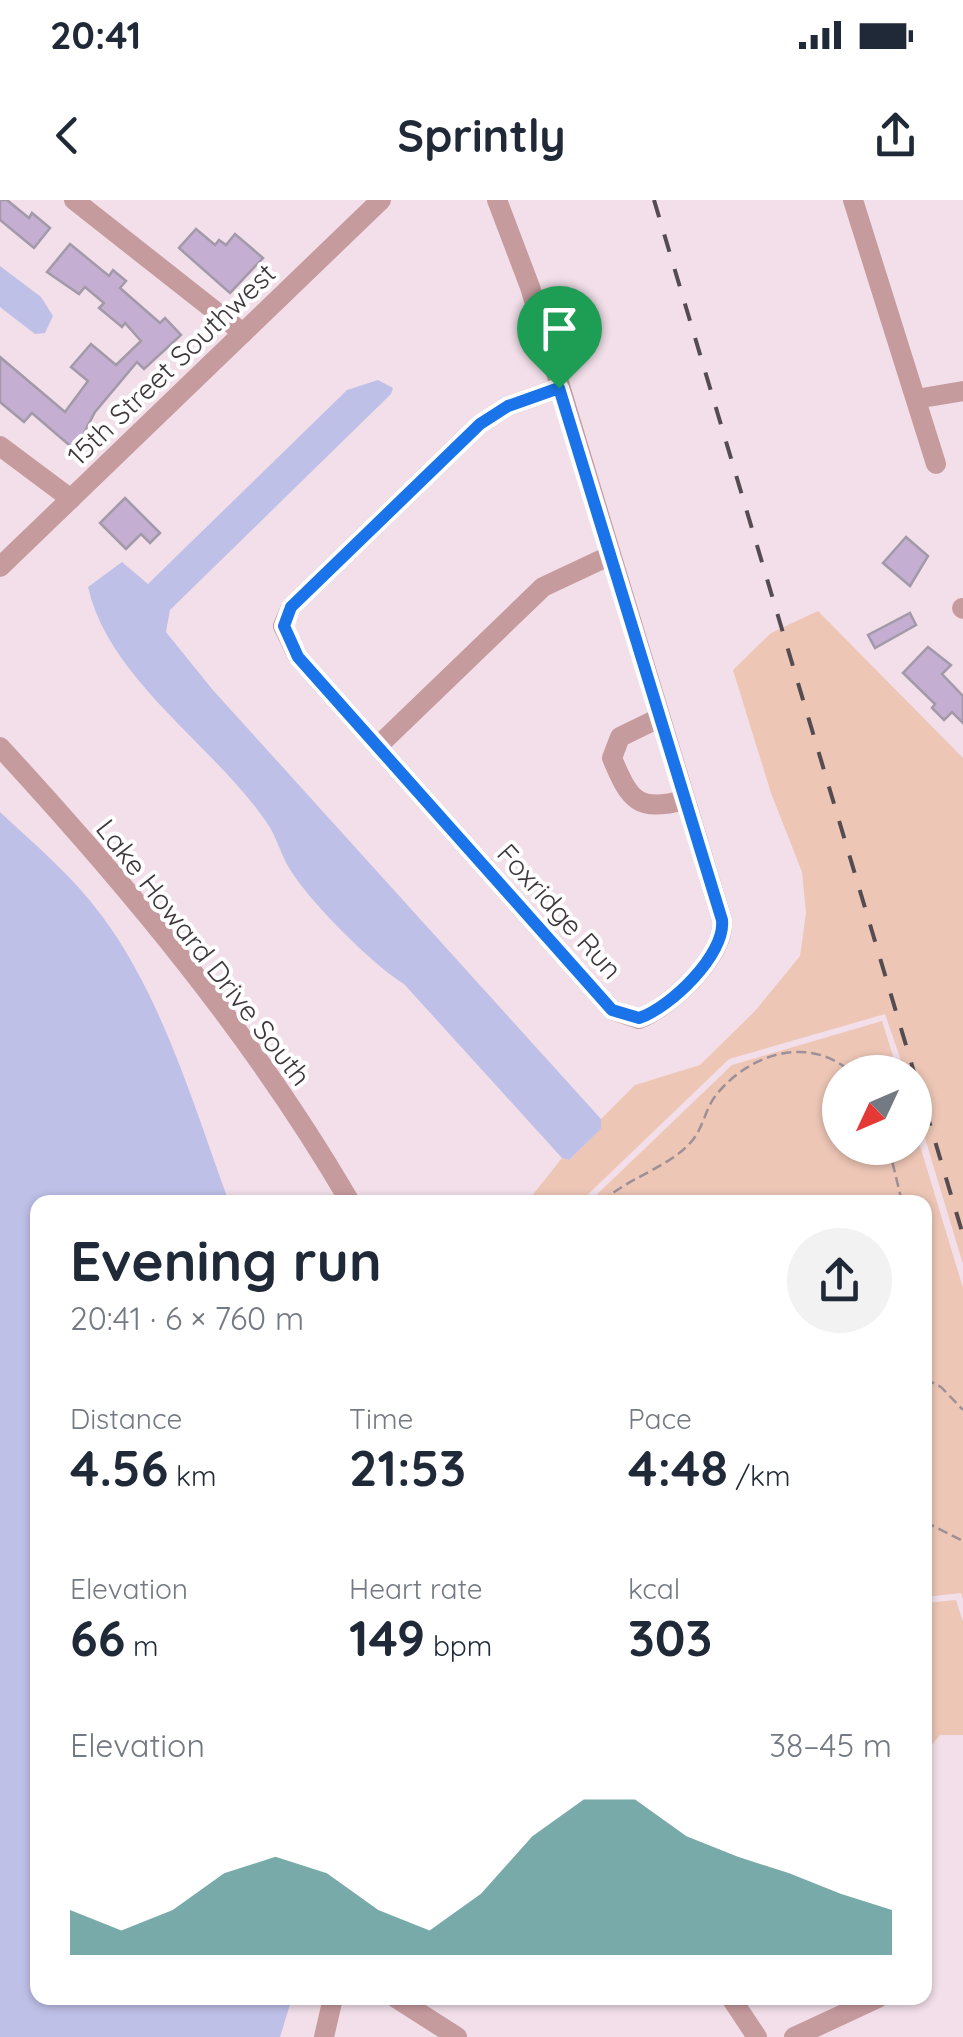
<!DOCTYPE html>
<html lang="en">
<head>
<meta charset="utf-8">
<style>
	body { margin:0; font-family:Quicksand,sans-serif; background:#f2f2f3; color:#1f2937; height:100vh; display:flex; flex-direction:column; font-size:38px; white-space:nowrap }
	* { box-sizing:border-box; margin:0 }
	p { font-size:32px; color:#747a83 }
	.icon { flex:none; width:55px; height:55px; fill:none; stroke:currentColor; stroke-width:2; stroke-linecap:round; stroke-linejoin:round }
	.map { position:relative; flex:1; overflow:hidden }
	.panel { position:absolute; left:30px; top:995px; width:902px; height:810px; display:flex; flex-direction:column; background:#fff; border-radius:20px; box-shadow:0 2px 8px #0004 }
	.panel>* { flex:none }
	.needle { width:65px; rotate:226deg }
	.controls { position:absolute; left:822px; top:855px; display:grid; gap:20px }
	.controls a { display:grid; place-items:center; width:110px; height:110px; border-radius:50%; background:#fff; box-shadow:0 2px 8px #0004; font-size:50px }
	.pin { position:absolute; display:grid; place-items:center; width:85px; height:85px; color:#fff; margin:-102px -42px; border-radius:50% 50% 50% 0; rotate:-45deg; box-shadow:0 0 10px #0007 }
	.pin .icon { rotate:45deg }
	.round { display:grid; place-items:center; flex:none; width:105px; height:105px; border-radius:52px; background:#f2f2f3 }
	.summary { display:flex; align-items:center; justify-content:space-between; height:170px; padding:0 40px }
	h1 { font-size:55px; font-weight:700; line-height:75px }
	.stats { display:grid; grid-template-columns:repeat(3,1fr); gap:15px; height:170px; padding:10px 40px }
	.stats div { display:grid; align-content:center }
	.stats b { font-size:50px; font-weight:700 }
	.stats small { font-size:28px; font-weight:400 }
	.stats p { font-size:28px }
	.chart { height:280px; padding:20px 40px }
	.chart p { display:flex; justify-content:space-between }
	.chart svg { width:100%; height:180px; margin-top:10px; fill:#3f8785; opacity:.7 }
	.status { display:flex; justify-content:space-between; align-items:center; height:70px; padding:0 50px; background:#fff; direction:ltr }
	.status svg { height:28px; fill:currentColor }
	header { display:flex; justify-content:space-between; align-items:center; height:130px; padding:0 40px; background:#fff; font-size:45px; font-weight:700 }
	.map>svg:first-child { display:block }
	.green { fill:#edc6b6 }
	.water { fill:#bfc0e7 }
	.building { fill:#c4aed1; stroke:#a399a8; stroke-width:2.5 }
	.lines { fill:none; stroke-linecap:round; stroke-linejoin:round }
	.path { stroke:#9d9097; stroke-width:2.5; stroke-dasharray:10 5; stroke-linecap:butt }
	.minor { stroke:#c69b9e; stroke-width:20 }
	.rail { stroke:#544c51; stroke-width:4; stroke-dasharray:18 18; stroke-linecap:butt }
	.route-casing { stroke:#fff; stroke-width:20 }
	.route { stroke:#1a73e8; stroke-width:12 }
	.labels { text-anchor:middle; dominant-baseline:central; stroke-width:8; stroke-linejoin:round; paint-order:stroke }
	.street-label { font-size:28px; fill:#3f383c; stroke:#fff }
</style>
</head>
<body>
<div class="status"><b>20:41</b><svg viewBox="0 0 49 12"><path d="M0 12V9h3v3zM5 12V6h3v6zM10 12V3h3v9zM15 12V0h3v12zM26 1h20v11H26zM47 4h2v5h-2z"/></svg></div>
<header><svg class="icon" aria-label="back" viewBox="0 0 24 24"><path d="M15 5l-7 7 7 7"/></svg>Sprintly<svg class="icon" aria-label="share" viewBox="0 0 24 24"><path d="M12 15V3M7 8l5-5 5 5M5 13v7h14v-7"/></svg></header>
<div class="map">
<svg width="963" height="1837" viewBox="0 0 963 1837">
	<rect width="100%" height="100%" fill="#f2dfe9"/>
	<g class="green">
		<path d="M818,411l145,147v506l-48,-159v-33h-10l-20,-58 -156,45 -149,143h-53l35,-44 7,2 32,-31v-10l34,-34 65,-20 55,-54 45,-55 6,-43 -4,-41 -31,-79 -38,-123 38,-37z"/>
		<path d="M882,821l16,51h-58v76h75v-19l48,159v311l-2,-6 -36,4v-395h-336l143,-137z"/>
		<path d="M956,1400l7,22v113h-23l-15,18v-150z"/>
	</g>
	<g class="water">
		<path d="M0,66l41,31 12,19 -8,17 -10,1 -35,-27z"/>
		<path d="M378,180l15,8 -2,6 -221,216 -4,22 46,57 389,430v10l-32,31 -7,-2 -158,-174c-32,-20 -93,-81 -113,-113 -10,-15 -14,-34 -24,-48 -52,-77 -158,-143 -179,-236l34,-25 26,22 199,-194z"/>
		<path d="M0,612c35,33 73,64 102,104 61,82 92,191 127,286h-191v796h254l-12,39h-280z"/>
	</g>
	<g class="building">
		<path d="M0,0h7l22,18 3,-5 18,15 -16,20 -34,-28z"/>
		<path d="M196,29l19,16 4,-5 7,5 9,-11 28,24 -33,35 -51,-45z"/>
		<path d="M70,44l39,32 4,-6 13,11 -6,7 40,35 5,-5 16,17 -37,34 -7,-7 -42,50 -20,38 -43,-37 -8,9 -24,-20v-45l65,55 23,-31 -17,-14 20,-23 25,21 25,-24 -16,-18 -3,4 -23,-19 5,-5 -19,-16 -6,7 -32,-22z"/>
		<path d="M125,298l35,35 -10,10 -9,-9 -15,15 -26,-26z"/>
		<path d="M906,337l22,19 -18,30 -27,-23z"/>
		<path d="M910,413l6,12 -41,23 -7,-13z"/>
		<path d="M928,447l23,18 -9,9 21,22v27l-11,-11 -8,8 -12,-12 3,-4 -32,-31z"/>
	</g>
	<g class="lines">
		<g class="path">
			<path d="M889,948l13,54"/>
			<path d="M602,1002c25,-24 66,-34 89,-60 12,-13 14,-33 25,-47 34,-42 93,-60 135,-23"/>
			<path d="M925,1179l16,8 22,23"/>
			<path d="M925,1322l38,19"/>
		</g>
		<g class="minor">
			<path d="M74,0l169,133"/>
			<path d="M497,0l33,87 192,633c4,35 -52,87 -83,99l-27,-9 -314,-353 -15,-31 8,-19 189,-183 28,-18 51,-18"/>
			<path d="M853,0l83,264"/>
			<path d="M916,199l47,-8"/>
			<path d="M0,246l71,53"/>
			<path d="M0,367l381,-367"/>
			<path d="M962,408l1,1"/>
			<path d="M659,518l-39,19 -8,21c18,43 25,54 73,42"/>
			<path d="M378,546l165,-159 66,-31"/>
			<path d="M0,547c129,140 255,291 350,455"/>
			<path d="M396,1798l61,39"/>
			<path d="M731,1798l26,39"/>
			<path d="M324,1837l9,-39"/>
			<path d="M794,1837l84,-39"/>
		</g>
		<g class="rail">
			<path d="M654,0l260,872"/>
			<path d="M915,874l48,161"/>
		</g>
	</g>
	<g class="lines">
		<g class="route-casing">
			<path id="route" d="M559,188l163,532c4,34 -52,88 -83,98l-27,-8 -314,-353 -14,-31 7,-19 189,-183 28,-18z"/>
		</g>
		<use href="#route" class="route"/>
	</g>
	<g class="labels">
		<g class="street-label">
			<text transform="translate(171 164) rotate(-44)">15th Street Southwest</text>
			<text transform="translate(560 711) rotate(48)">Foxridge Run</text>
			<text transform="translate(204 752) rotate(52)">Lake Howard Drive South</text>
		</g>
	</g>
</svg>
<div class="controls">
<a><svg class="needle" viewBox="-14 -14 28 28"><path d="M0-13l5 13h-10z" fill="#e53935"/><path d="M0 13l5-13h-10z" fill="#747a83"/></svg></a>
</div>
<div class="pin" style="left:559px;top:188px;background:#1e9e55"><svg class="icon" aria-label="arrive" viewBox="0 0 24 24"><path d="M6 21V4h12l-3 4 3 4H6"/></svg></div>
<section class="panel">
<div class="summary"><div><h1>Evening run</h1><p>20:41 · 6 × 760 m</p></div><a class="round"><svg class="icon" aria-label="share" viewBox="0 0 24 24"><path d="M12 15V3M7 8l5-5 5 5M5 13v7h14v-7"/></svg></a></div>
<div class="stats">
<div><p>Distance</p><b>4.56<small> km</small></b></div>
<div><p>Time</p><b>21:53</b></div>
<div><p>Pace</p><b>4:48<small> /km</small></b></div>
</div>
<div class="stats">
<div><p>Elevation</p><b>66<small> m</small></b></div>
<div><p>Heart rate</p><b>149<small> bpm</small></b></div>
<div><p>kcal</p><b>303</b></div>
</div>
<div class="chart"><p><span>Elevation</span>38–45 m</p>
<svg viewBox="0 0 160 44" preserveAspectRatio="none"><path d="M0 44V33L10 38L20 33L30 24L40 20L50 24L60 33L70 38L80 29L90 15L100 6L110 6L120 15L130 20L140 24L150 29L160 33V44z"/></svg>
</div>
</section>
</div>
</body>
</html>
